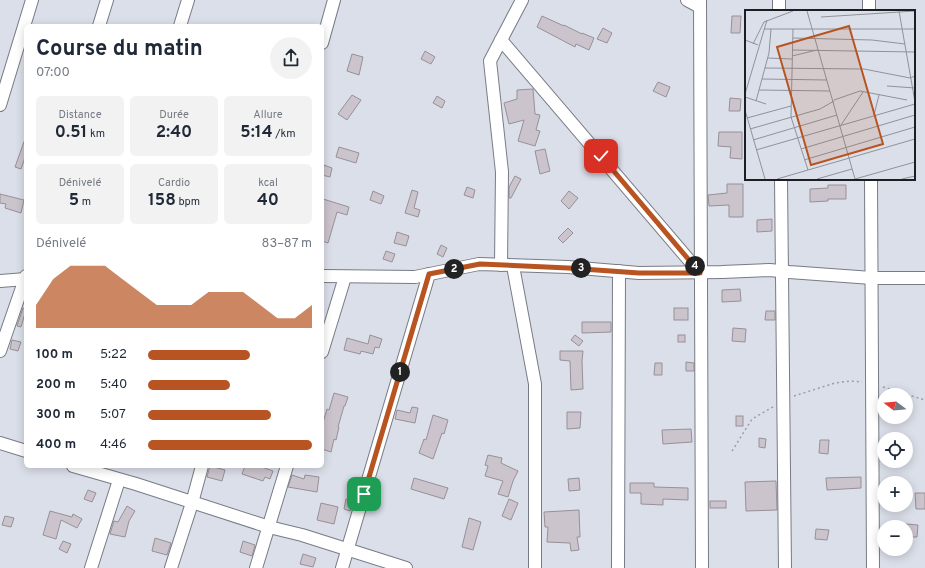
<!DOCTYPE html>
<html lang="fr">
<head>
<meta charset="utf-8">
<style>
	body { margin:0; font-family:Overpass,sans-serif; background:#f2f2f3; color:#1f2937; height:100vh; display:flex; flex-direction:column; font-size:15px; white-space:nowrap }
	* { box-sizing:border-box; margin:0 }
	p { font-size:13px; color:#747a83 }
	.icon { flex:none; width:22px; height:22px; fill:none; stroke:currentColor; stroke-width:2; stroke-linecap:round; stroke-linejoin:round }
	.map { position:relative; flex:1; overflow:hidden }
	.sheet { position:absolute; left:24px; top:24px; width:300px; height:444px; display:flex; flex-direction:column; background:#fff; border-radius:6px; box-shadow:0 2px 10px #0003 }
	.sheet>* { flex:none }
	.needle { width:26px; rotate:286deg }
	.tools { position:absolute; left:877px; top:388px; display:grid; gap:8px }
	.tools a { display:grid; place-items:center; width:36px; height:36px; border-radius:50%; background:#fff; box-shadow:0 2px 10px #0003; font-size:20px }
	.pin { position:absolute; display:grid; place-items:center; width:34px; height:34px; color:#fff; margin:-17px; border-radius:8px; box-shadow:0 2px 6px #0006 }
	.km { position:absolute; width:20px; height:20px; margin:-10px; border-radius:50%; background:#222; color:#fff; font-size:11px; line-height:20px; text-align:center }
	.round { display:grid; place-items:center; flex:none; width:42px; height:42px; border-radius:21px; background:#f2f2f3 }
	.headline { display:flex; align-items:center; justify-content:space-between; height:68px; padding:0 12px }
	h1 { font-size:22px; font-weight:700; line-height:30px }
	.figures { display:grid; grid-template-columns:repeat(3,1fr); gap:6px; height:68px; padding:4px 12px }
	.figures div { display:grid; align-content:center; border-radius:6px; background:#f2f2f3; text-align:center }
	.figures b { font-size:17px; font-weight:700 }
	.figures small { font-size:11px; font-weight:400 }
	.figures p { font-size:11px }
	.chart { height:112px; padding:8px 12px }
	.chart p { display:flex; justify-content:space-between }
	.chart svg { width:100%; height:72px; margin-top:4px; fill:#b85421; opacity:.7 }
	ul { padding:0 12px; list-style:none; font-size:13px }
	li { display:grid; grid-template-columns:64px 48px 1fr; align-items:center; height:30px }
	li i { height:10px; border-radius:5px; background:#b85421 }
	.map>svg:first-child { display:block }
	.building { fill:#cbc4cd; stroke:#979099 }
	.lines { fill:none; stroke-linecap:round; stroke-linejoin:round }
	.minor-casing { stroke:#787b85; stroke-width:14 }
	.path { stroke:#9b9ea6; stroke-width:1.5; stroke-dasharray:2 3; stroke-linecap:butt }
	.minor { stroke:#fff; stroke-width:12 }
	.route-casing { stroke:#fff; stroke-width:8 }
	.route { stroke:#b85421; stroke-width:5 }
	.inset-road { fill:none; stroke:#8f9299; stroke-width:1 }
	.view { fill:#b85421; fill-opacity:0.15; stroke:#b85421; stroke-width:2 }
	.inset-edge { fill:none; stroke:#1d1e22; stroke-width:2 }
</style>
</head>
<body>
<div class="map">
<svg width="925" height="568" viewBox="0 0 925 568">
	<rect width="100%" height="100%" fill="#dbdfe9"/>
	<g class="building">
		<path d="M542,16l22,10v-1l18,9v-1l12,5 -5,12 -13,-6 -1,3 -38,-20z"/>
		<path d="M732,16h9l-1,17h-9z"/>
		<path d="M603,28l9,5 -5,10 -10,-4z"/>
		<path d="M425,51l10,6 -4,7 -10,-5z"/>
		<path d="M352,54l11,3 -4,18 -12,-4z"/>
		<path d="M658,82l12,5 -4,10 -13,-6z"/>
		<path d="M533,89l2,25 5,1 -4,15 4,1 -5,15 -17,-5 6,-21 -15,4 -5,-21 13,-4v-9z"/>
		<path d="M352,95l9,5 -14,20 -9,-6z"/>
		<path d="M437,96l8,5 -3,7 -9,-5z"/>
		<path d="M730,98l11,1 -1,12h-11z"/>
		<path d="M719,132h23v27l-12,-1 1,-11 -13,-1z"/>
		<path d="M25,139h1v16l-5,14 -6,-2z"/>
		<path d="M339,147l20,6 -3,10 -20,-6z"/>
		<path d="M545,149l5,22 -10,3 -5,-23z"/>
		<path d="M324,165l8,3 -2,9 -8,-2z"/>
		<path d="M515,176l6,3 -10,19h-2v-11z"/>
		<path d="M727,184h16v33h-14v-12l-20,1 -1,-11 19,-2z"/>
		<path d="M828,185h18v14h-18v2l-18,1v-13l18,-1z"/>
		<path d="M467,187l8,3 -2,8 -9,-3z"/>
		<path d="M412,190l6,2 -4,16 6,2 -2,7 -13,-4z"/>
		<path d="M373,191l11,5 -3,8 -11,-4z"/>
		<path d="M569,191l9,7 -9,11 -8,-8z"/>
		<path d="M0,194l24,6 -3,13 -16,-5 1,-4 -6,-1z"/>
		<path d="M323,199l26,8 -2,8 -10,-3 -9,31 -6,-2v-37z"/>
		<path d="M772,219v12l-15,1v-12z"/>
		<path d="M568,228l5,5 -10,10 -5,-5z"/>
		<path d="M397,232l12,4 -3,10 -12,-3z"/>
		<path d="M441,245l6,3 -4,9 -6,-3z"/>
		<path d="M386,251l9,3 -3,8 -9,-3z"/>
		<path d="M740,289l1,12 -19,1v-12z"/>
		<path d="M23,308l3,2 -5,17 -4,-1z"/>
		<rect x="674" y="308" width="14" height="12"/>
		<path d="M766,311h9v9h-10z"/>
		<path d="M582,322h29v10l-29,1z"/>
		<path d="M733,328l13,1 -1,13 -13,-1z"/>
		<path d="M370,335l12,4 -3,9 -4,-1 -2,7 -12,-3 -1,3 -16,-4 3,-12 21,6z"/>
		<path d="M575,335l8,6 -4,5 -8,-6z"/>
		<rect x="678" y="335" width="7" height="7"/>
		<path d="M12,340l9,2 -3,9 -8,-2z"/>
		<path d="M560,351h23l-1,10 1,28 -12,1 -1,-29 -10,-1z"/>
		<path d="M686,362l8,1v8h-8z"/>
		<path d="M655,363h7v12h-8z"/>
		<path d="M334,393l14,4 -3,9h-1l-6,21h1l-3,13 -2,-1 -3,13 -9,-3v-23l5,-17 2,1z"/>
		<path d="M412,407l6,1 -3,15 -20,-4 2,-9 13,3z"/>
		<path d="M567,412h14l-1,16 -13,1z"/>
		<path d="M433,415l15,5 -4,14 -2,-1 -9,26 -14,-6 5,-14 2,1z"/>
		<rect x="736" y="416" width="7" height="10"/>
		<path d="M691,429l1,13 -29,2 -1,-14z"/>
		<path d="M759,438l7,1 -1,9 -6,-1z"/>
		<path d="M820,440h9l-1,14 -9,-1z"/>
		<path d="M488,455l14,3 -1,5 17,8 -5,10 -5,16 -10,-3 5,-13 -18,-5 3,-10 -3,-1z"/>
		<path d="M210,466l15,4 -3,11 -15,-4z"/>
		<path d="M245,466h14l14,5 -3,8 -5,-2 -2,4 -21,-7z"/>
		<path d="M292,475l12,4 1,-4 14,2 -2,15 -29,-5z"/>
		<path d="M861,477v11l-34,2 -1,-12z"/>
		<path d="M414,478l34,10 -4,11 -33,-10z"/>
		<path d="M579,478l1,12 -11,1 -1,-12z"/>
		<path d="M776,481l1,29 -31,1 -1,-29z"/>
		<path d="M630,483h24v4l34,1v12l-25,-1v6l-22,-1v-11h-11z"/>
		<path d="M88,490l8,3 -4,9 -8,-3z"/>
		<path d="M915,493h10v16h-9z"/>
		<path d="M346,499l7,2 -3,10 -6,-2z"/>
		<path d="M509,499l9,4 -7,17 -9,-4z"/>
		<rect x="710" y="501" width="16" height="7"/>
		<path d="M321,503l17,4 -4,17 -17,-4z"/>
		<path d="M127,506l8,5 -6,10 -4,16 -15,-3 4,-13 4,1z"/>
		<path d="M579,510l1,27h-3l2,13 -8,1 -1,-8 -23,-1 1,-15h-3l-1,-15z"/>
		<path d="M50,511l22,6 1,-3 9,5 -5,9 -16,-8 -5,19 -13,-4z"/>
		<path d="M5,516l9,2 -3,9 -9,-2z"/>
		<path d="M469,518l12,4 -8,28 -11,-3z"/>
		<path d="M906,524l12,1 -1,12h-8v-4h-3z"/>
		<path d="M816,529l13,1 -2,10 -12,-1z"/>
		<path d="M155,538l16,5 -4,12 -15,-4z"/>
		<path d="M63,541l8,3 -4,9 -8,-4z"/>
		<path d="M243,541l12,4 -3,11 -12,-4z"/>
		<path d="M303,554l13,4 -3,9 -13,-3z"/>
	</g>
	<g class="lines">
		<g class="minor-casing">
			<g id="minor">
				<path d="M687,0l13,7"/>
				<path d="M700,0l2,568"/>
				<path d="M779,0v11"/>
				<path d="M869,0v11"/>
				<path d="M99,26l8,-26"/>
				<path d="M180,26l8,-26"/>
				<path d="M501,40l199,233"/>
				<path d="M322,43l12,-43"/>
				<path d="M0,105l32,-105"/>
				<path d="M781,179l4,389"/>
				<path d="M871,179l2,389"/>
				<path d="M501,265l1,-93 -12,-111 32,-61"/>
				<path d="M513,266l22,118v184"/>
				<path d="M322,276l93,1 64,-13 89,3 71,6 83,-1 48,-2 19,2 83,6h53"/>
				<path d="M0,281l26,-2"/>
				<path d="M0,351l26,-75"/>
				<path d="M322,352l23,-75"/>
				<path d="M0,443l26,8"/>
				<path d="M73,466l63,18 133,43 33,8 104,33"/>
				<path d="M91,568l28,-88"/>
				<path d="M171,568l21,-65 10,-37"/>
				<path d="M256,568l31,-102"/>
				<path d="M342,568l87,-294"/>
				<path d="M618,568l1,-297"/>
			</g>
		</g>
		<g class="path">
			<path d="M883,387l42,13"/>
			<path d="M794,396l41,-13 15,-2 12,1"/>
			<path d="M732,451l20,-32 21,-12"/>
		</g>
		<use href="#minor" class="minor"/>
	</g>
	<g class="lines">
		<g class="route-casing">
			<path id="route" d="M364,494l65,-220 51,-10 88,4 71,5h61l-99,-117"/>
		</g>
		<use href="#route" class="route"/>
	</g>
	<g transform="translate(745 10)">
		<rect width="170" height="170" fill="#dbdfe9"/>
		<path class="inset-road" d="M62,1l48,168M154,1l16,91M76,7l94,-6M19,19h151M48,19l-2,88 17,53M48,28l79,2 33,4M0,30l13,5M8,34l11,-22 29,-11M47,40l123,2M47,46l25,-6M23,48l24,1M20,58l99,1 46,9 5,-2M17,69l65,1M142,76l28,2M14,80l71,1M0,84l22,-74M0,87l21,7M89,90l26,-9 47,9M11,91l13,-48 2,-24M0,100l20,69M129,105l5,-20M2,108l44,-12M96,115l22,-33M5,119l70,-20 14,-8M8,130l84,-25M56,139l114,-34M11,140l159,-46M59,150l111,-33M32,169l138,-40M72,169l35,-10M110,169l60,-17M157,169l13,-3"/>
		<path class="view" d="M104,16l34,118 -72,21 -34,-118z"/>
		<rect width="170" height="170" class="inset-edge"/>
	</g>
</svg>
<div class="tools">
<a><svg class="needle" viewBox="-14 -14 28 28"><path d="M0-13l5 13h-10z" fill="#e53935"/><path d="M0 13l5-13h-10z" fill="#747a83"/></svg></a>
<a><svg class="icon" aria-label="locate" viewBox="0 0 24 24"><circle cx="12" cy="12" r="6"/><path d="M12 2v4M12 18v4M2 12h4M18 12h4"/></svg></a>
<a>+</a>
<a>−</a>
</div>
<div class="pin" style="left:364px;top:494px;background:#1e9e55"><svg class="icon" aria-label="arrive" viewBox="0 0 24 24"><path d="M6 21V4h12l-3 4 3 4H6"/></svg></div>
<div class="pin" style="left:601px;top:156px;background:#d93025"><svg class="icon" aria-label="check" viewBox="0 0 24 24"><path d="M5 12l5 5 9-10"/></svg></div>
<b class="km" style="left:400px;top:372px">1</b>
<b class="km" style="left:454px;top:269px">2</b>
<b class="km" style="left:581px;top:268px">3</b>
<b class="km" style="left:695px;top:266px">4</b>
<section class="sheet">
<div class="headline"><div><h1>Course du matin</h1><p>07:00</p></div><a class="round"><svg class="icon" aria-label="share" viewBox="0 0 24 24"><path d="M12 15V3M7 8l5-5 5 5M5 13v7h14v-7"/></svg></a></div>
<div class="figures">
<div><p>Distance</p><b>0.51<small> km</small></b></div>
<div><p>Durée</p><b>2:40</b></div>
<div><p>Allure</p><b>5:14<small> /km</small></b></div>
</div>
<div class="figures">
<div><p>Dénivelé</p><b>5<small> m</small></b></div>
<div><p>Cardio</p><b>158<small> bpm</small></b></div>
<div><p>kcal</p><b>40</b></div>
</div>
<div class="chart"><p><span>Dénivelé</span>83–87 m</p>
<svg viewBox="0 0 160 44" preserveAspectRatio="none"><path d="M0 44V30L10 14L20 6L30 6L40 6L50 14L60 22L70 30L80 30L90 30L100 22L110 22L120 22L130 30L140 38L150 38L160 30V44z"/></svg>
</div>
<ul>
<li><b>100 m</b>5:22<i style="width:62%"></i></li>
<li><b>200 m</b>5:40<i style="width:50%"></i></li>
<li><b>300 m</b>5:07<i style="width:75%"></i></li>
<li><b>400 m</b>4:46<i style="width:100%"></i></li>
</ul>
</section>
</div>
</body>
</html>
